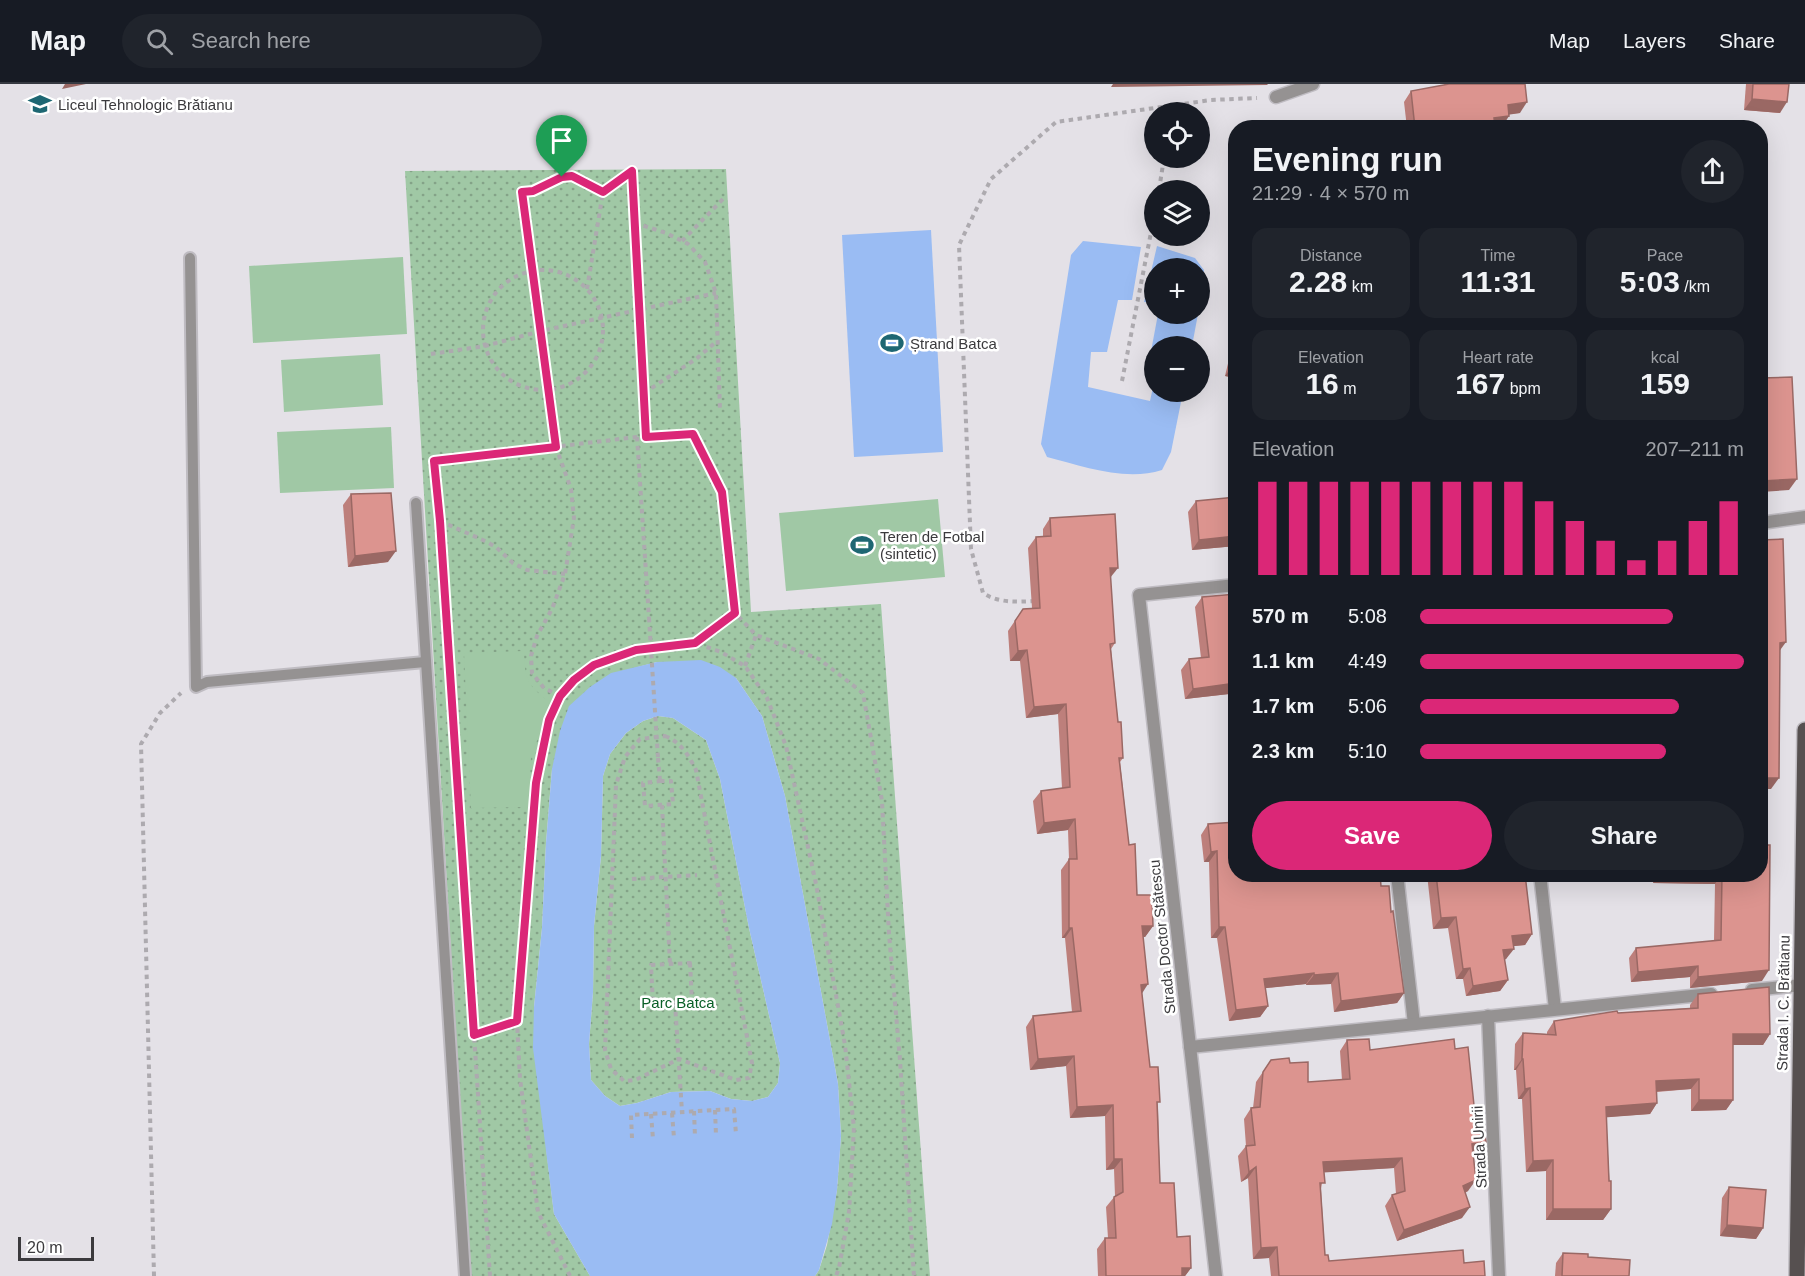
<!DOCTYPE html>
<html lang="en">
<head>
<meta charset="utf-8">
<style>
	body { margin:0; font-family:Arial,sans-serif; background:#20242c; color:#f1f3f6; height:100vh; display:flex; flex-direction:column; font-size:22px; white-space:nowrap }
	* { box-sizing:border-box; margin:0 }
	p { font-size:20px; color:#9ea1a6 }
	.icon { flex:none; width:33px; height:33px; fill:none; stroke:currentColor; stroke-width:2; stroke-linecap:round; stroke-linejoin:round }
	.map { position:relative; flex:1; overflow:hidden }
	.drawer { position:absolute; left:1228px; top:36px; width:540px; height:762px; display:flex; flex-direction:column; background:#171b24; border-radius:24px; box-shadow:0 6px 24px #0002 }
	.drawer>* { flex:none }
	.controls { position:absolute; left:1144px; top:18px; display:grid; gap:12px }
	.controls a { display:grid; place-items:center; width:66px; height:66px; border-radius:50%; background:#171b24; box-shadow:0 6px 24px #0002; font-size:30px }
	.scale { position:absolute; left:18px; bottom:15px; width:76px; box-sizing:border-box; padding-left:6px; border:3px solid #3b3a3d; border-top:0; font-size:16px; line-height:21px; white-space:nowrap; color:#3b3a3d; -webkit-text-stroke:4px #fff; paint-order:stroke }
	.pin { position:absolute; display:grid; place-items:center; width:51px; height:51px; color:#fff; margin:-62px -26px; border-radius:50% 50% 50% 0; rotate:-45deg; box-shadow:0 0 6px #0007 }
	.pin .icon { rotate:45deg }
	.round { display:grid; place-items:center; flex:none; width:63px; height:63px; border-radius:32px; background:#20242c }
	.head { display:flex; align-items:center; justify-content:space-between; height:102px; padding:0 24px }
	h1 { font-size:33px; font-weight:700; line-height:45px }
	.stats { display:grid; grid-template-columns:repeat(3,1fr); gap:9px; height:102px; padding:6px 24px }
	.stats div { display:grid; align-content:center; border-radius:15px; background:#20242c; text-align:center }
	.stats b { font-size:30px; font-weight:700 }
	.stats small { font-size:16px; font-weight:400 }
	.stats p { font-size:16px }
	.chart { height:168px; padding:12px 24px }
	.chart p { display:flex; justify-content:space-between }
	.chart svg { width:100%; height:108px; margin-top:6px; stroke:#db2777; stroke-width:6 }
	.cta { display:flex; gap:12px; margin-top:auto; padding:12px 24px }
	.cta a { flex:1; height:69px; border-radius:36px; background:#db2777; color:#fff; font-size:24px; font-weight:700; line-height:69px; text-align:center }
	.cta a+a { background:#20242c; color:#f1f3f6 }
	ul { padding:0 24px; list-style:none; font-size:20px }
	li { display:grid; grid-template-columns:96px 72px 1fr; align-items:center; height:45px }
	li i { height:15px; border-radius:8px; background:#db2777 }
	header { display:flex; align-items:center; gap:36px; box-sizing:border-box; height:84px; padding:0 30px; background:#171b24; border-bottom:2px solid #363941 }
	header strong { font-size:28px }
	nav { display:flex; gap:33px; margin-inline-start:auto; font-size:21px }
	.search { width:420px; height:54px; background:#20242c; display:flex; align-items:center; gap:15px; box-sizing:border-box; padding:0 21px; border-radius:33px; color:#9ea1a6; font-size:22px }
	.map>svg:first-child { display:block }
	.park { fill:url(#park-dots) }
	.garden { fill:#a0c8a5 }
	.water { fill:#9abcf3; fill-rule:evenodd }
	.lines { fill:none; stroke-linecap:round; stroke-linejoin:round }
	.lane-casing { stroke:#bfbcc2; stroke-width:14 }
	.street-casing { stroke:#bfbcc2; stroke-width:15 }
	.primary-casing { stroke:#bfbcc2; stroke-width:18 }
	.path { stroke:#adaaaf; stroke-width:4; stroke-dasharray:4.5 4.5; stroke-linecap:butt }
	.lane { stroke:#959292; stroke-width:10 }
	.street { stroke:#959292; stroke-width:12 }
	.primary { stroke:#565050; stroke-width:15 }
	.path-bridge { stroke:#adaaaf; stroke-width:4; stroke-dasharray:4.5 4.5; stroke-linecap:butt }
	.wall { fill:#bd7f7b }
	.shaded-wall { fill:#9a6864 }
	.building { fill:#dc948f; stroke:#9a6864; stroke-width:1.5 }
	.route-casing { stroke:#fff; stroke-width:12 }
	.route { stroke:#db2777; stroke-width:8 }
	.labels { text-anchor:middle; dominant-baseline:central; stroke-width:5; stroke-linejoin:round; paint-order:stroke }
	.poi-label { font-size:15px; fill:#3b3a3d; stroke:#fff; text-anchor:start }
	.street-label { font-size:15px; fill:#3b3a3d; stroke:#fff }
	.park-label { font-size:15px; fill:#095f26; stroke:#fff }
</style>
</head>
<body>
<header>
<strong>Map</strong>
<div class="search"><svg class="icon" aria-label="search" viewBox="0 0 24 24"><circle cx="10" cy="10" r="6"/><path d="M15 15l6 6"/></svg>Search here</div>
<nav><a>Map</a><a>Layers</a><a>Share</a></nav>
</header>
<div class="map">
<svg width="1805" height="1192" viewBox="0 0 1805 1192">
	<defs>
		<pattern id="park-dots" width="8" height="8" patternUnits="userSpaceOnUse" patternTransform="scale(1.5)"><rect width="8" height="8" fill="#a0c8a5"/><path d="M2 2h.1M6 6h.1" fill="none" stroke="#84a388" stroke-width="1.8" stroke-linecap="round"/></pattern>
	</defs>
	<rect width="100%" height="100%" fill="#e4e1e7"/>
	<g class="park">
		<path d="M726,85l25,443 130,-8 49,672h-115l4,-6 8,-25 10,-55 4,-54 -3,-52 -53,-288 -23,-80 -26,-38 -58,-16h-21l-19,5 -86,102 -6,74 -4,85 -8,79 13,149 7,58 36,62h-120l-65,-1105z"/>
		<path d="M658,632l15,2 33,22 14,39 29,149 31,135 -2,20 -10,14 -16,4 -21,-2 -21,-8 -39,1 -34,11 -17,3 -15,-10 -14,-16 -2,-36 4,-52 1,-66 7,-70 2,-80 7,-22 16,-21 17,-12z"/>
	</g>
	<g class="garden">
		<path d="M403,173l4,77 -154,9 -4,-77z"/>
		<path d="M380,270l3,51 -99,7 -3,-52z"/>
		<path d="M391,343l3,61 -114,5 -3,-61z"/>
		<path d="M938,415l7,78 -159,14 -7,-78z"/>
		<path d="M524,567c1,30 3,34 27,52l-20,54 -2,50 -58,1 -7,-155z"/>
	</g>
	<g class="water">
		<path d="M931,146l12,222 -89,5 -12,-222z"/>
		<path d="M1083,157l58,6 -9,53h-14l-11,52h-16l-3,35 62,14 5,-23v14h28l-12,60 -9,18c-37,12 -79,-4 -115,-13l-6,-13 30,-189z"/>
		<path d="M1157,162l38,12 9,12 -1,17 -3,18v-37h-45v35l-11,-1z"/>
		<path d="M1158,230h40l-6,32h-37v16h-6z"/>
		<path d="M701,576l19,7 16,11 26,38 23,80 53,288 3,52 -4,54 -5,34 -13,46 -4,6h-225l-36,-62 -21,-166 1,-41 8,-79 4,-85 6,-74 8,-38 9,-25 21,-19 21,-14 46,-11zM658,632l15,2 33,22 14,39 29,149 31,135 -2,20 -10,14 -16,4 -21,-2 -21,-8 -39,1 -34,11 -17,3 -15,-10 -14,-16 -2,-36 4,-52 1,-66 7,-70 2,-80 7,-22 16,-21 17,-12z"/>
	</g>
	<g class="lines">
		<g class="lane-casing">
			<g id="lane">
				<path d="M190,174l6,429 11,-5 218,-20"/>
				<path d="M416,419l49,773"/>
			</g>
		</g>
		<g class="street-casing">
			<g id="street">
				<path d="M1276,13l37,-13"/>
				<path d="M1761,439l44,-6"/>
				<path d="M1397,790l17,150"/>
				<path d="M1540,790l15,135"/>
				<path d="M1752,906l50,-5"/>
				<path d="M1488,932l11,260"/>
				<path d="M1190,963l521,-53"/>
				<path d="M1216,1192l-77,-681 97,-10"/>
			</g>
		</g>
		<g class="primary-casing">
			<path id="primary" d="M1797,1192l8,-546"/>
		</g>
		<g class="path">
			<path d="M1172,28l1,-7"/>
			<path d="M1159,106l5,-32"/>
			<path d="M635,139l31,10 22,11 17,18 11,31 4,117"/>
			<path d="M682,157l43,-44"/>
			<circle cx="543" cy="246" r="60"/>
			<path d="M587,205l16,-97"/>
			<path d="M431,270l54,-8 56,-15 175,-38"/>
			<path d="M1122,297l33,-169"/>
			<path d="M644,309l52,-34 21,-18"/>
			<path d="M637,353l12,181"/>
			<path d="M440,437l45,20 11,6 17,16 14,7 38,4"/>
			<path d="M1035,517c-19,1 -37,2 -52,-8l-12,-44 -12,-304 32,-66 65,-57 155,-22 46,-2"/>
			<path d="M695,559l40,-30"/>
			<path d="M745,582l11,-31"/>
			<path d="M560,612l-16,-8 -12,-15 -1,-17 6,-20 15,-27 13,-35 9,-56 -3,-29 -15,-42 -34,-255 11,-1 29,-14 10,-1 31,16 29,-21 14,266"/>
			<path d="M665,652c16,6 24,20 31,34l56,293 -3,15 -13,2 -57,-21 -44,21 -11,1 -13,-12 -6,-19 11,-265 9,-28 15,-18z"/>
			<path d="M658,674l2,23"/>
			<path d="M660,697h11l2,23 -28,2 -2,-23z"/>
			<path d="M662,721l8,159"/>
			<path d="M632,795l65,-4"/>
			<path d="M690,879l2,39 -39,2 -2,-39z"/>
			<path d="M675,919l7,109"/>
			<path d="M475,951l42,-14"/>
			<path d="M715,1026l1,25"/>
			<path d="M694,1027l1,26"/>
			<path d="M672,1029l2,25"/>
			<path d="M651,1030l2,25"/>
			<path d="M632,1054l-1,-23 103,-6 2,25"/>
			<path d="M154,1192l-13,-532 19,-31 21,-20"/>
			<path d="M490,1192l-50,-755 -6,-60 203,-24 56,-3 29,58 13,121 21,22 63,24 44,34 19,108 7,133 11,126 14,216"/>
			<path d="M570,1192l-32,-64 -18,-133 -3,-58 19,-239 13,-62 11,-24 14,-17 20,-14 42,-15 59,-7 26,9 24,14 22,32 19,48 30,138 29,161 9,83 -5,84 -10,56 -3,8"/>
		</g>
		<use href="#lane" class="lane"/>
		<use href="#street" class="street"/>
		<use href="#primary" class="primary"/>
		<path class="path-bridge" d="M649,534l9,140"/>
	</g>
	<g class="wall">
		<path d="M1746,0h43l-9,29 -36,-3z"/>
		<path d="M1411,7l109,22 -11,1 -7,13 -6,1h-89l-3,-26z"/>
		<path d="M1236,246v48l-11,-2z"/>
		<path d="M351,410l37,68 -40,5 -5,-62z"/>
		<path d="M1236,413v49l-44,4 -4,-38 8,-11z"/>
		<path d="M1050,434l60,60 5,65 -4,6 7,73 5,36 -3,4 9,83 8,50 16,31 -8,11h-2l-1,56 8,74 8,39 2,77 17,54 14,31 -6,8h-87l-1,-27 8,-11h3l-2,-31 9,-11 -1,-27 -8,1 -1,-54 -35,2 -4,-52 -36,4 -4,-43 7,-11 39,-4 -7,-74h-3l-1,-68 8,-11 -1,-29 -31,4 -4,-33 8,-10 21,-3 -4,-74 -32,4 -6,-57h-10l-2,-30 15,-22 9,-1 -4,-60 8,-11h7v-8z"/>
		<path d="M1202,513l27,97 -44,5 -4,-29 8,-11 12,-1 -6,-51z"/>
		<path d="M1236,670v48l-3,-43z"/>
		<path d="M1208,740l173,62 10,26 13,81 -7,10 -63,9 -3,-28 -25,1v-1l-41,4 3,18 -8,11 -31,4 -12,-83h-6l-2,-76h-5l-3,-27z"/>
		<path d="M1427,790h98l7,60 -7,11 -12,1 -7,13 -2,1 4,20 -8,11 -34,5 -3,-17h-7l-8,-51 -15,1z"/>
		<path d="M1605,790h156l1,107 -72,7v-11l-59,5 -2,-24 7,-10 78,-7 1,-57 -62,-1 1,-3 -49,-2z"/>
		<path d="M1698,910l72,40 -7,11h-30v55l-7,10 -35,1v-22l-34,3v11l-7,11 -44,3 5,92 -8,11h-57v-49l-20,1 -4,-73h-4l-2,-29h-2l1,-26 8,-11 24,1v-2l7,-11 64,-8 72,-5v-3z"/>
		<path d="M1347,956l23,10 85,-1 20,66 11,27 -8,11h-5l-5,38 -3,2 -3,25 -65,23 -12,-35 7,-11 4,-1 -2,-26 -70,4 -3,17 4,66 4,6 135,2 21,13h-214l-2,-18 -16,1 -5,-81 -7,4 -3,-26 8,-10 -2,-27 7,-11h2l3,-26 15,-22 19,3 18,19 34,-2 -2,-29z"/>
		<path d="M1729,1103l34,41 -7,11 -36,-3 2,-38z"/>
		<path d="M1563,1169l25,4 41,19h-74l1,-13z"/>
	</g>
	<g class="shaded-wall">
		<path d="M65,0h21l-24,5z"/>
		<path d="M1113,0h155l-1,1 -156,2z"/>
		<path d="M1752,15l35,3 -7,11 -36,-3z"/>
		<path d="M1527,18l-7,11 -20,3 8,-11z"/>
		<path d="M1509,32l-7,11 -6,1 -2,-10z"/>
		<path d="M1233,281l3,1v12l-11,-2z"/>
		<path d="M1797,395l-8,11 -28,2v-11z"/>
		<path d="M1236,452v10l-44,4 7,-10z"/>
		<path d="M396,467l-8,11 -40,5 7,-11z"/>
		<path d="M1110,484h8l-8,10z"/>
		<path d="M1786,558l-8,11 2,-10z"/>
		<path d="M1027,566l-7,11h-10l8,-10z"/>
		<path d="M1236,599l-7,11 -44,5 8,-10z"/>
		<path d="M1066,620l-8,10 -32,4 8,-11z"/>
		<path d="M1761,694h18l-8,11h-10z"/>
		<path d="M1075,735l-7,11 -31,4 7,-11z"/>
		<path d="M1217,767l-8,11h-5l7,-10z"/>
		<path d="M1608,790h49l-3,6 -49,-2z"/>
		<path d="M1659,790h62l-6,10 -62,-1z"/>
		<path d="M1456,833l-8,11 -15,1 8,-11z"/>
		<path d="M1142,842h11l-8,11h-11z"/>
		<path d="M1219,843h6l-8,11h-6z"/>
		<path d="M1069,844h3l-7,10h-3z"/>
		<path d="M1532,850l-7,11 -20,2 7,-11z"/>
		<path d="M1514,865l-8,10 -10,2 7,-11z"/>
		<path d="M1698,882l-8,11 -59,5 7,-10z"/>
		<path d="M1470,884l-7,11h-7l7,-10z"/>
		<path d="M1769,886l-7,11 -72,7 8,-11z"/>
		<path d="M1314,889l-8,11 -49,5 7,-10z"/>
		<path d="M1338,889l-7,11 -25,1 8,-10z"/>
		<path d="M1508,896l-8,11 -34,5 7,-10z"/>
		<path d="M1148,900l-7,11v-10z"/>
		<path d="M1404,909l-7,10 -63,9 7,-11z"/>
		<path d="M1268,922l-8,11 -31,4 7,-11z"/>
		<path d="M1733,950h37l-7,11h-38z"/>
		<path d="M1074,972l-8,10 -36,4 8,-11z"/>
		<path d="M1522,975h1l-7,11h-2z"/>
		<path d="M1699,995l-8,10 -43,3 8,-11z"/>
		<path d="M1530,1004l-8,11h-4l7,-10z"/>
		<path d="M1699,1016h34l-7,10 -35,1z"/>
		<path d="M1657,1019l-7,11 -52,4 8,-11z"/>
		<path d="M1113,1021l-8,11 -35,2 7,-11z"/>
		<path d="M1486,1058l-8,11 -13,1 7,-10z"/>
		<path d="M1402,1074l-8,10 -78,5 7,-11z"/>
		<path d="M1114,1075h8l-8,10 -8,1z"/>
		<path d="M1553,1076l-7,11 -20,1 7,-11z"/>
		<path d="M1256,1083l-8,11 -7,4 8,-10z"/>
		<path d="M1476,1096l-8,11 -13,6 8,-11z"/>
		<path d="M1470,1123l-8,11 -65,23 7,-11z"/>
		<path d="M1553,1125h58l-8,11h-57z"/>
		<path d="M1727,1141l36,3 -7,11 -36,-3z"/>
		<path d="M1277,1163l-8,11 -16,1 8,-11z"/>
		<path d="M1182,1184h9l-6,8h-9z"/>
	</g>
	<g class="building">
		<path d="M1449,0h76l2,18 -19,3 1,11 -15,2 1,9 -80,1 -4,-37z"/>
		<path d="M1753,0h36l-2,18 -35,-3z"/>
		<path d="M1761,183h1l-1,40z"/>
		<path d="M1236,267v15l-3,-1z"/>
		<path d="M1792,293l5,102 -36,2v-103z"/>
		<path d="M391,409l5,58 -41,5 -4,-62z"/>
		<path d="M1236,413v39l-37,4 -3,-39z"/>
		<path d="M1115,430l3,54h-8l5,75 -5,1 8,78h3l2,36h-4l10,87 6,-1 2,51h15l1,31h-11l6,58 -7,1 9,82h8l2,35h-3l3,81h14l3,54 13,-1 1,32h-9v8h-76l-1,-38h11l-2,-41 9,-5 -1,-33h-8l-1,-54 -36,2 -3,-51 -36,3 -5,-43 48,-5 -9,-83h-3v-69h8l-2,-40 -31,4 -3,-32 29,-4 -4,-83 -32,3 -7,-57 -9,1 -3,-30 8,-12 17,-1 -4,-71 15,-1 -1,-18z"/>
		<path d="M1783,455l3,103 -6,1 -1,135h-18v-238z"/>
		<path d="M1236,510v89l-43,6 -4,-30 20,-2 -7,-60z"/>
		<path d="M1236,738v52h144l1,12h8l2,26 2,-1 11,82 -63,8 -3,-28 -24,2v-2l-50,6 4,27 -32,4 -11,-83h-6l-2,-76 -6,1 -3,-28z"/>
		<path d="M1761,761h9l-1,125 -71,7v-11l-60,6 -2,-24 85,-8 1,-66h39z"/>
		<path d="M1436,790h89l7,60 -20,2 2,13 -11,1 5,30 -35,6 -3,-18 -7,1 -7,-52 -15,1z"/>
		<path d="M1769,903l1,47h-37v66h-34v-21l-43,2 1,22 -51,4 3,74h2v28h-58v-49l-20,1 -3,-73 -5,1 -2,-30h-1l1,-26 33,2 -2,-14 63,-10 1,2 80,-5v-14z"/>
		<path d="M1369,955l1,11 84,-11 1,10 13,-2 7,68 7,-1 4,28 -14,2 4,36 -13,6 7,21 -66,23 -12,-35 13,-4 -3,-33 -79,4 2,21h-5l5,72h3l1,6 134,-11 1,13 20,-2 1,15h-206l-2,-29 -16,1 -5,-81 -7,5 -3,-26 9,-1 -4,-37 9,-1 3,-35 8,-12 18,-2 1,5 18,-1v20l42,-3 -3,-39z"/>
		<path d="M1729,1103l37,3 -3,38 -36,-3z"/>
		<path d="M1563,1169l25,1v3l42,3 -1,16h-67z"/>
	</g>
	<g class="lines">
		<g class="route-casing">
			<path id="route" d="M632,87l14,266 47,-3 29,58 13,121 -40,30 -59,7 -42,15 -20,15 -14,16 -11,24 -13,63 -19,238 -43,14 -34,-514 -6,-60 122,-14 -34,-255 11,-1 29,-14 10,-1 31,16z"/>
		</g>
		<use href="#route" class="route"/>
	</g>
	<defs>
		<g id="school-bare" transform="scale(1.8)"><path d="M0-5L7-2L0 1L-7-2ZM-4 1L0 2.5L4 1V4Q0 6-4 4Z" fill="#1e6773" stroke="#fff" stroke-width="2.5" paint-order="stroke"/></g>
		<g id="stadium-bare" transform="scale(1.8)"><path d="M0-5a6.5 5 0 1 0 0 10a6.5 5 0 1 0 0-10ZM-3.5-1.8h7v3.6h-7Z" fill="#1e6773" stroke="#fff" stroke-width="2.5" paint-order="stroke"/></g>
	</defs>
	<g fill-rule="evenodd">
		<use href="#school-bare" x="40" y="20"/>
		<use href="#stadium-bare" x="892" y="259"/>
		<use href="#stadium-bare" x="862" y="461"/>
	</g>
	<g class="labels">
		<g class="poi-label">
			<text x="58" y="20">Liceul Tehnologic Brătianu</text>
			<text x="910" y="259">Ștrand Batca</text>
			<text x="880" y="452">Teren de Fotbal<tspan x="880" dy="17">(sintetic)</tspan></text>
		</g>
		<g class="street-label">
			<text transform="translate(1162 853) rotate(-96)">Strada Doctor Stătescu</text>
			<text transform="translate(1783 919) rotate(-89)">Strada I. C. Brătianu</text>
			<text transform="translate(1479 1063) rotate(-93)">Strada Unirii</text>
		</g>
		<g class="park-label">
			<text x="678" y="918">Parc Batca</text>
		</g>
	</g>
</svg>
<div class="controls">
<a><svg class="icon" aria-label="locate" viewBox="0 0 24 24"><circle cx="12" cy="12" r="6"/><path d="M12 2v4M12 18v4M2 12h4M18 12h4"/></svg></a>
<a><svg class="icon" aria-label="layers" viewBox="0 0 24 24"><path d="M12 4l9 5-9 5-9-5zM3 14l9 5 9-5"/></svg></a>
<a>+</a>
<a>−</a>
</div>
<div class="scale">20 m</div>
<div class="pin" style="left:562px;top:93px;background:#1e9e55"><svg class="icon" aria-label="arrive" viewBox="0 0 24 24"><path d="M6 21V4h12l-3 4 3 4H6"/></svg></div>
<section class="drawer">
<div class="head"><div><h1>Evening run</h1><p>21:29 · 4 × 570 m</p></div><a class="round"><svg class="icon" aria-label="share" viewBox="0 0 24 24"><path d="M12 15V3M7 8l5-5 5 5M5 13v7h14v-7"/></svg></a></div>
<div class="stats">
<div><p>Distance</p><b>2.28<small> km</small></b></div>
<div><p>Time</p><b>11:31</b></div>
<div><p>Pace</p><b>5:03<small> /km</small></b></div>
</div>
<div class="stats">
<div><p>Elevation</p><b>16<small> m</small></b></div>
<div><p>Heart rate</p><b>167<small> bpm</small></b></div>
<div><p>kcal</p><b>159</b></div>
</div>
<div class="chart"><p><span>Elevation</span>207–211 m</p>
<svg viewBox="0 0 160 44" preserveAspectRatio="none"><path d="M5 44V6M15 44V6M25 44V6M35 44V6M45 44V6M55 44V6M65 44V6M75 44V6M85 44V6M95 44V14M105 44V22M115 44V30M125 44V38M135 44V30M145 44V22M155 44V14"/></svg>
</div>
<ul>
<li><b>570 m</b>5:08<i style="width:78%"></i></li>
<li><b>1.1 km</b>4:49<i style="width:100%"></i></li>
<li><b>1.7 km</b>5:06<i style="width:80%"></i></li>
<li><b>2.3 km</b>5:10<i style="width:76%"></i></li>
</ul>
<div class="cta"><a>Save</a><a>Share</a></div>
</section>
</div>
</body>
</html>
